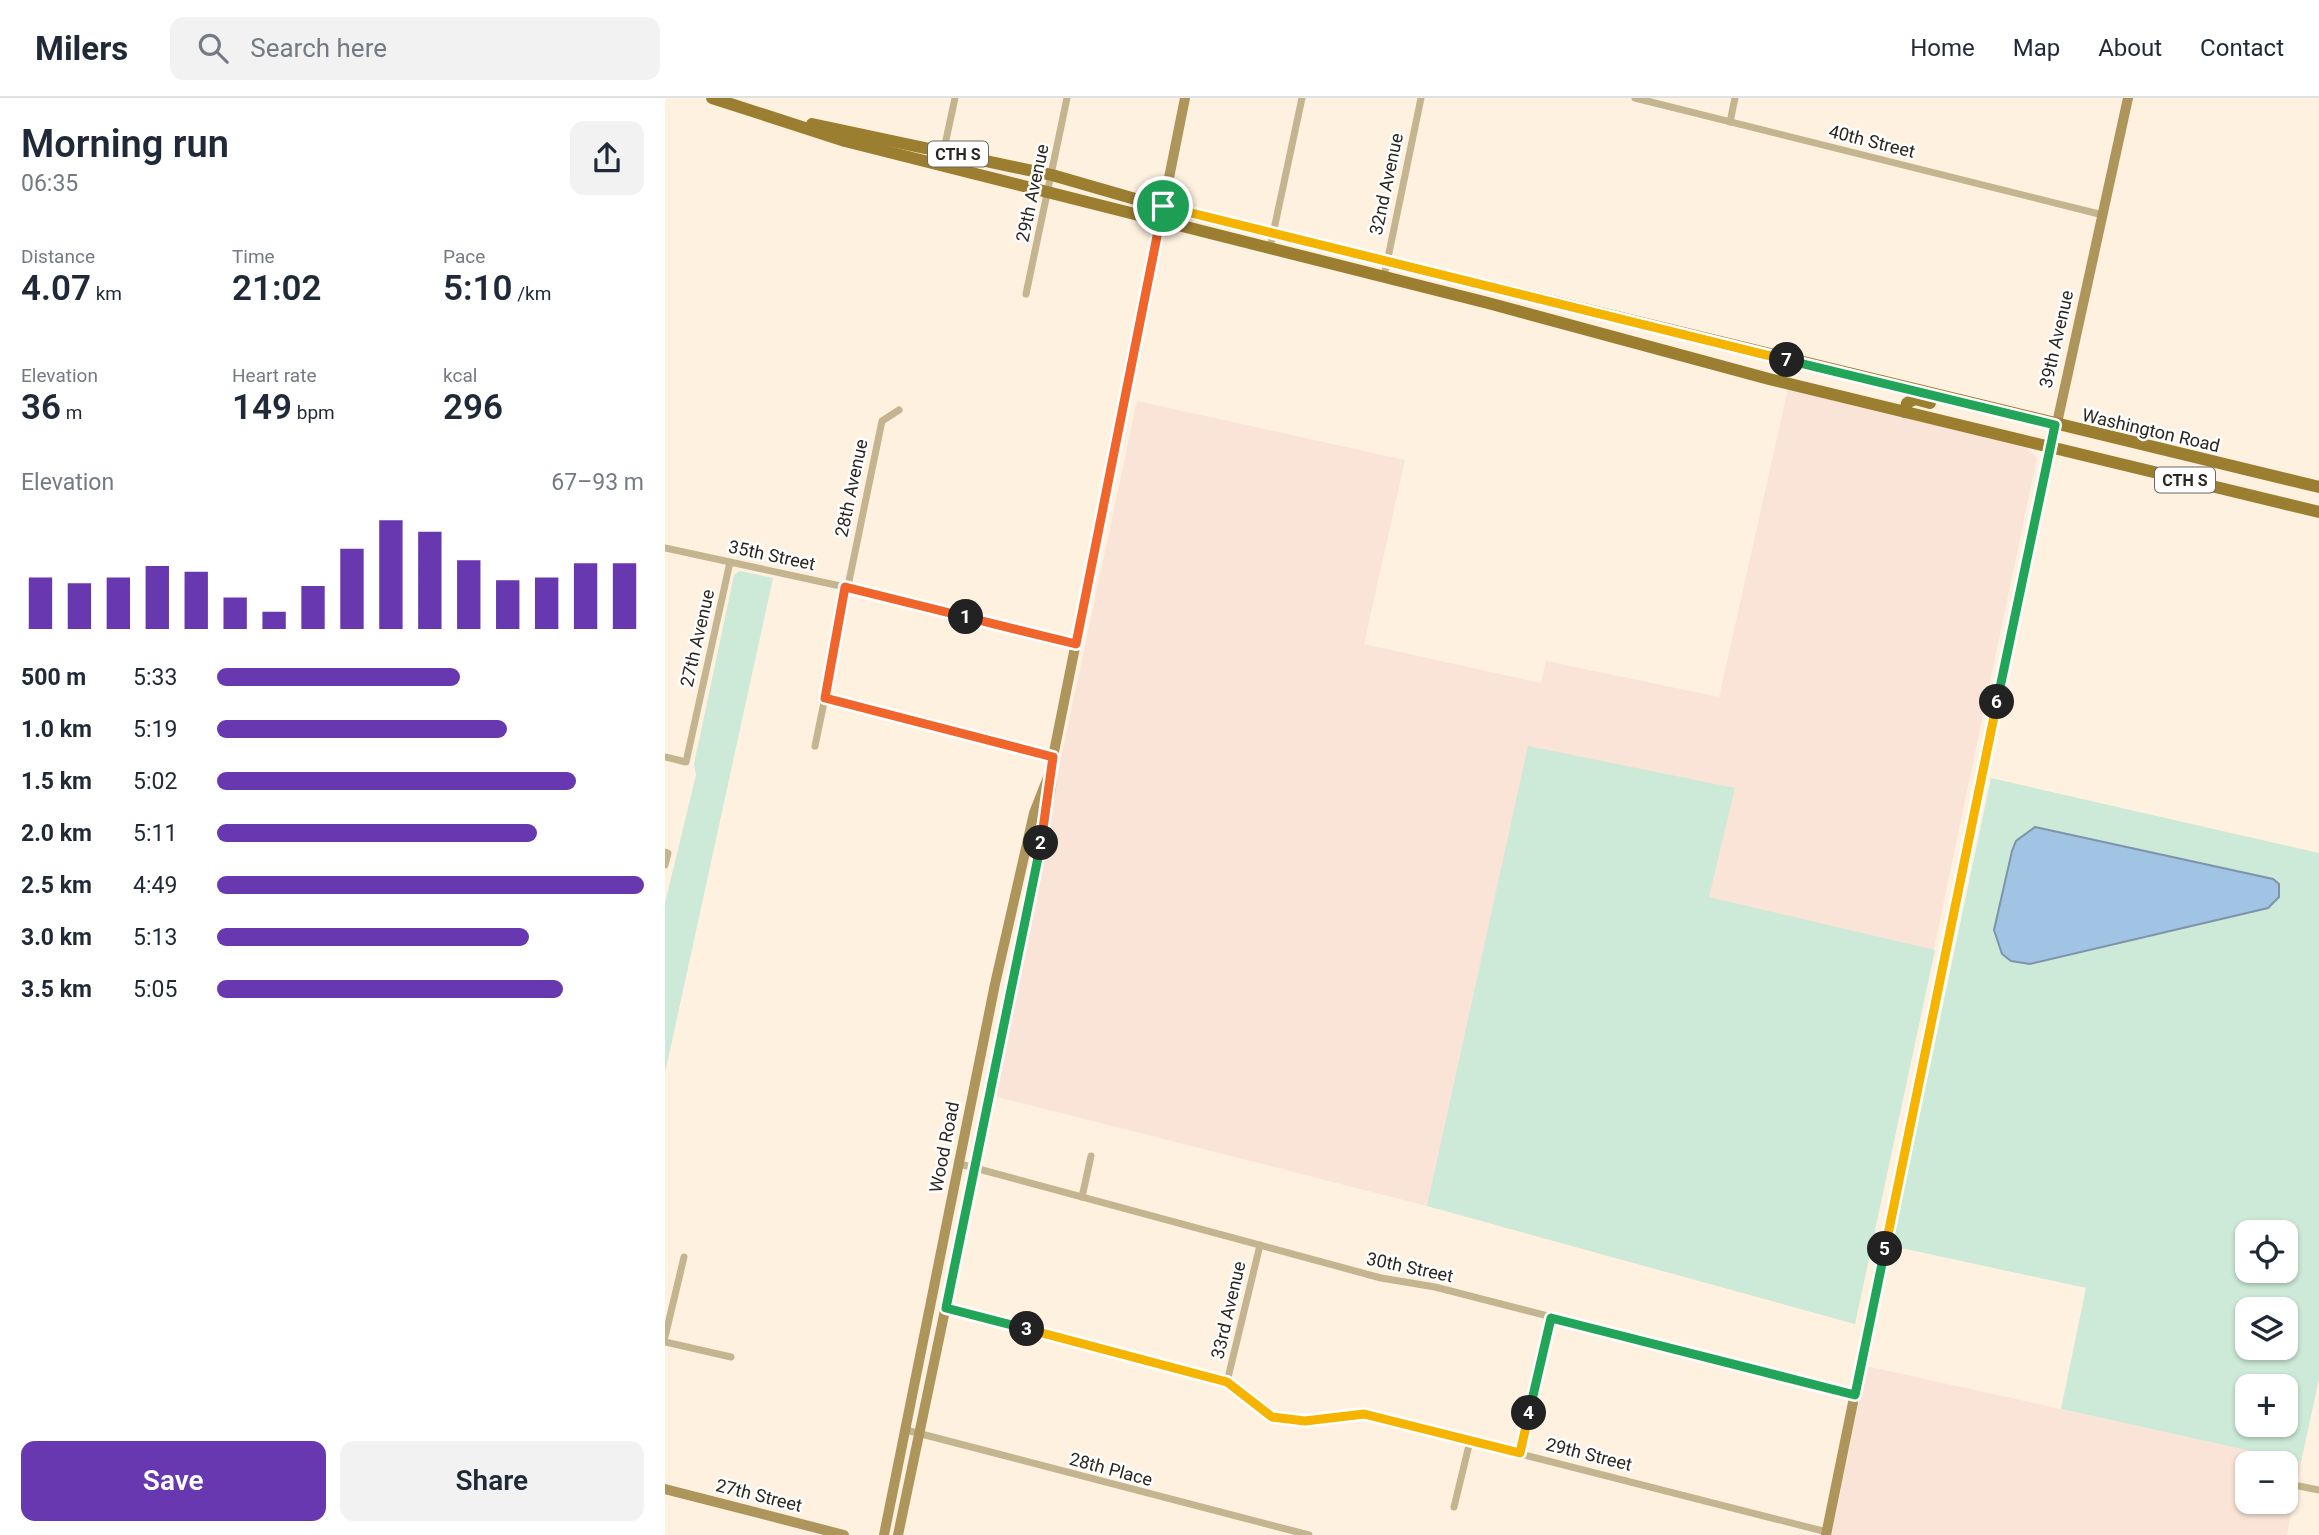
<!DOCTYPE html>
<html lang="en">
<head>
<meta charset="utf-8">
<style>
	body { margin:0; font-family:Roboto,sans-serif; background:#f2f2f3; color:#1f2937; height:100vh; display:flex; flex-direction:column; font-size:26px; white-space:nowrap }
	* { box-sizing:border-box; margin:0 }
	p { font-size:23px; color:#747a83 }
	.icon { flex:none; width:38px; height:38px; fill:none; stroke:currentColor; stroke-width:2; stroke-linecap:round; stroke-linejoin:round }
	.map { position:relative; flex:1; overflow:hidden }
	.panel { display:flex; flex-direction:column; background:#fff; width:665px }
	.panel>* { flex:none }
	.buttons { position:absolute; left:1570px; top:1122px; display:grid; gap:14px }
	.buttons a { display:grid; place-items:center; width:63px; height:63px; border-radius:14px; background:#fff; box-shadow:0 2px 5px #0004; font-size:35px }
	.pin { position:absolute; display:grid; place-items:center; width:60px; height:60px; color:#fff; margin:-30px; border:4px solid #fff; border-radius:50%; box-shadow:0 2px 7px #0007 }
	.km { position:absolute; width:35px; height:35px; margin:-18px; border-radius:50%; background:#222; color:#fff; font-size:19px; line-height:35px; text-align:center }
	.round { display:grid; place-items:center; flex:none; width:74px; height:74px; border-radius:14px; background:#f2f2f3 }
	.summary { display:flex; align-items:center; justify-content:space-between; height:119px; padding:0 21px }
	h1 { font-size:38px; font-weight:600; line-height:52px }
	.metrics { display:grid; grid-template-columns:repeat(3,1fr); gap:10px; height:119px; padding:7px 21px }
	.metrics div { display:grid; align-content:center }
	.metrics b { font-size:35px; font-weight:600 }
	.metrics small { font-size:19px; font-weight:400 }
	.metrics p { font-size:19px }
	.chart { height:196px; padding:14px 21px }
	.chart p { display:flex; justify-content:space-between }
	.chart svg { width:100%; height:126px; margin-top:7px; stroke:#6738af; stroke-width:6 }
	.button { display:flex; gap:14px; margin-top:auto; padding:14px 21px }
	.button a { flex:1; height:80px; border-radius:14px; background:#6738af; color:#fff; font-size:28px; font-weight:600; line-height:80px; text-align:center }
	.button a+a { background:#f2f2f3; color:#1f2937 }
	ul { padding:0 21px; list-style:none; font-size:23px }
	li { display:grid; grid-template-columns:112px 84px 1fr; align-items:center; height:52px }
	li i { height:18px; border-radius:9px; background:#6738af }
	header { display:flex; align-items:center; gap:42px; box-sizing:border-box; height:98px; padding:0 35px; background:#fff; border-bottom:2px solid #e0e1e3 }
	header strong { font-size:33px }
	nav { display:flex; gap:38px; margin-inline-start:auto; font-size:24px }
	.search { width:490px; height:63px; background:#f2f2f3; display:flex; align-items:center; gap:18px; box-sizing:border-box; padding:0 24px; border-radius:14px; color:#747a83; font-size:26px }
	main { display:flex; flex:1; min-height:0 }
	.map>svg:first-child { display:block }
	.education { fill:#fae4d7; fill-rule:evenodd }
	.green { fill:#ccead7; fill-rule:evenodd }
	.water { fill:#a1c3e4; stroke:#7e94a9; stroke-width:2 }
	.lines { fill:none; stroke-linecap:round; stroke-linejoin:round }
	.street { stroke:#c4b48f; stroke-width:7 }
	.secondary { stroke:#ad955c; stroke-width:10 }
	.primary { stroke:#9c7e31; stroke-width:12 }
	.split-1-casing { stroke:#fff; stroke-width:14 }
	.split-2-casing { stroke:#fff; stroke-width:14 }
	.split-3-casing { stroke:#fff; stroke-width:14 }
	.split-4-casing { stroke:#fff; stroke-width:14 }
	.split-5-casing { stroke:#fff; stroke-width:14 }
	.split-6-casing { stroke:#fff; stroke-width:14 }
	.split-7-casing { stroke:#fff; stroke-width:14 }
	.split-8-casing { stroke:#fff; stroke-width:14 }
	.split-1 { stroke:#f0652b; stroke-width:9 }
	.split-2 { stroke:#f0652b; stroke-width:9 }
	.split-3 { stroke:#22a559; stroke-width:9 }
	.split-4 { stroke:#f5b400; stroke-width:9 }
	.split-5 { stroke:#22a559; stroke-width:9 }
	.split-6 { stroke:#f5b400; stroke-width:9 }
	.split-7 { stroke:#22a559; stroke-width:9 }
	.split-8 { stroke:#f5b400; stroke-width:9 }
	.labels { text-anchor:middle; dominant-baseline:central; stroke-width:5; stroke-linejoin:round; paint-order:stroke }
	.shield { fill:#fff; stroke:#6b6762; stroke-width:2 }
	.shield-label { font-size:16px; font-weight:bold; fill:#2b261f }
	.street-label { font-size:18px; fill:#2b261f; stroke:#fff }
</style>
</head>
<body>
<header>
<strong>Milers</strong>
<div class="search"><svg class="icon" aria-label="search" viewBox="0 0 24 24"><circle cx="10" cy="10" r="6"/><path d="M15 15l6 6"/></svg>Search here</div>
<nav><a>Home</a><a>Map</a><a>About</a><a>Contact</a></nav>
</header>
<main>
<section class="panel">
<div class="summary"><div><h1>Morning run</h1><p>06:35</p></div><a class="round"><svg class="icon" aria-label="share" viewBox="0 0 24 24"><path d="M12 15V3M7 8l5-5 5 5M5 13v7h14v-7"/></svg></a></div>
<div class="metrics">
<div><p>Distance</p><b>4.07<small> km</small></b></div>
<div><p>Time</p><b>21:02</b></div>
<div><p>Pace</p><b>5:10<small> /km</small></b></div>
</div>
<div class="metrics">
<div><p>Elevation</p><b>36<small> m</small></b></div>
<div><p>Heart rate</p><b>149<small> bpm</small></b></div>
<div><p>kcal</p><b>296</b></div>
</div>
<div class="chart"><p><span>Elevation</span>67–93 m</p>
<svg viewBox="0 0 160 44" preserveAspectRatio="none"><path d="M5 44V26M15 44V28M25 44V26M35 44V22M45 44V24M55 44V33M65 44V38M75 44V29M85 44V16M95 44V6M105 44V10M115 44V20M125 44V27M135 44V26M145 44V21M155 44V21"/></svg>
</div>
<ul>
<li><b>500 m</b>5:33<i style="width:57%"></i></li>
<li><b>1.0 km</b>5:19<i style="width:68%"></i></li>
<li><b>1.5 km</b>5:02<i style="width:84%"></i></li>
<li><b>2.0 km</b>5:11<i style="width:75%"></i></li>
<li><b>2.5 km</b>4:49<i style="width:100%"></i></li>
<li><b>3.0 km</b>5:13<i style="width:73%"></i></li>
<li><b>3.5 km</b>5:05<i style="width:81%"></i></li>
</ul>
<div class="button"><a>Save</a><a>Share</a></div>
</section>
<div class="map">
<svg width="1654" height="1437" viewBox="0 0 1654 1437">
	<rect width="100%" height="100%" fill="#fef1df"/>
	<g class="education">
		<path d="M1123,291l239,59 10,10 -182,866 -428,-118 -433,-110 44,-208 13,-83 86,-404 268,59 -41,184 177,39 5,-22 173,36z"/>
		<path d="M1201,1268l435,96 -14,73h-455zM1582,1365h38v39h-38z"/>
	</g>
	<g class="green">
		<path d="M75,473l33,7 -108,495v-170l31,-128 -2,-11 40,-189z"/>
		<path d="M863,648l207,42 -26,109 226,53 -80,374 -428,-118z"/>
		<path d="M1326,680l328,75v526l-18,83 -240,-53 25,-121 -194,-42zM1582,1134h38v38h-38zM1582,1211h38v39h-38zM1582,1288h38v38h-38z"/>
	</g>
	<path class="water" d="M1370,729l238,52 6,5v13l-11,11 -238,56 -19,-3 -9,-7 -8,-24 18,-79 4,-10z"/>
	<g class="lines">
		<g class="street">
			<path d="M970,0l468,117"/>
			<path d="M1065,24l5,-24"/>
			<path d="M278,56l12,-56"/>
			<path d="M605,150l32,-150"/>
			<path d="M719,179l37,-179"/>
			<path d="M361,196l41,-196"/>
			<path d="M0,450l180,39 231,57"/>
			<path d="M160,600l228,59"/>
			<path d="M150,648l67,-325 17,-11"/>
			<path d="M0,659l21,5 44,-200"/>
			<path d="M0,754l3,1 -3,12"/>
			<path d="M295,1066l421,114 54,9 420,108"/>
			<path d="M417,1099l9,-41"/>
			<path d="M281,1210l281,74 45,35 33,4 59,-7 463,118"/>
			<path d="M0,1239l19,-80"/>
			<path d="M0,1244l66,15"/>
			<path d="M562,1284l33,-137"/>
			<path d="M241,1332l403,105"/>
			<path d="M855,1355l31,-135"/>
			<path d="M1634,1388l20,4"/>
			<path d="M789,1409l16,-66"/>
		</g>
		<g class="secondary">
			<path d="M0,1391l179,46"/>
			<path d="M219,1437l111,-551 39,-171 16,-41"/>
			<path d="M233,1437l124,-593 29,-154 2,-31 132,-659"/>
			<path d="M1161,1437l164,-805 138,-632"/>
		</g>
		<g class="primary">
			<path d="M47,0l133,43 643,162 281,76 550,133"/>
			<path d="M147,26l240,51 111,32 1156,280"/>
			<path d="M1240,314l2,-9 8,-4 15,4"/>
		</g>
	</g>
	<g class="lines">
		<g class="split-1-casing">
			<path id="split-1" d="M301,519l110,27 87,-438"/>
		</g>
		<g class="split-2-casing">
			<path id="split-2" d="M301,519l-121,-30 -20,111 228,59 -12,86"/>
		</g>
		<g class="split-3-casing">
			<path id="split-3" d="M362,1231l-81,-21 95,-465"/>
		</g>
		<g class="split-4-casing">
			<path id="split-4" d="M362,1231l200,53 45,35 33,4 59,-7 156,39 9,-40"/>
		</g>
		<g class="split-5-casing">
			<path id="split-5" d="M864,1315l22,-95 304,77 30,-146"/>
		</g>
		<g class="split-6-casing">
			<path id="split-6" d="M1220,1151l112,-547"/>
		</g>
		<g class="split-7-casing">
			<path id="split-7" d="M1122,262l268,65 -58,277"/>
		</g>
		<g class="split-8-casing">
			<path id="split-8" d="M498,108l624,154"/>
		</g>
		<use href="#split-1" class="split-1"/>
		<use href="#split-2" class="split-2"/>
		<use href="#split-3" class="split-3"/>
		<use href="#split-4" class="split-4"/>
		<use href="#split-5" class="split-5"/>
		<use href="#split-6" class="split-6"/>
		<use href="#split-7" class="split-7"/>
		<use href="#split-8" class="split-8"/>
	</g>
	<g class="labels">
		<g class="shield">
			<rect x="263" y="43.5" width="60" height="25" rx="5"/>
			<rect x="1490" y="369.5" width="60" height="25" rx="5"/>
		</g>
		<g class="shield-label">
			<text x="293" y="56">CTH S</text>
			<text x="1520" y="382">CTH S</text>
		</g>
		<g class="street-label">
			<text transform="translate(1207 43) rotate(14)">40th Street</text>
			<text transform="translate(721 86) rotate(-78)">32nd Avenue</text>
			<text transform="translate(367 95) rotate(-78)">29th Avenue</text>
			<text transform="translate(1391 241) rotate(-77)">39th Avenue</text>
			<text transform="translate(1486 332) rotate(13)">Washington Road</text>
			<text transform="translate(186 390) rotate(-78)">28th Avenue</text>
			<text transform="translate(107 457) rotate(12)">35th Street</text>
			<text transform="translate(32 540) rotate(-77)">27th Avenue</text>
			<text transform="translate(279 1049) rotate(-79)">Wood Road</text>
			<text transform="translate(745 1169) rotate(12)">30th Street</text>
			<text transform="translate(563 1212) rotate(-77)">33rd Avenue</text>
			<text transform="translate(924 1356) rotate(14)">29th Street</text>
			<text transform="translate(446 1371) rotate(15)">28th Place</text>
			<text transform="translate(94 1397) rotate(14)">27th Street</text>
		</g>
	</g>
</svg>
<div class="buttons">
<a><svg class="icon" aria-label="locate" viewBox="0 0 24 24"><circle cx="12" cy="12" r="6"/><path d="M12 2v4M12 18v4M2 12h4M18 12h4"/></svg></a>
<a><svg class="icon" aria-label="layers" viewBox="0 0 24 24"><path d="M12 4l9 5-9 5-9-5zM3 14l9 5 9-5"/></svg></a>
<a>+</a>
<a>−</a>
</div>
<div class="pin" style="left:498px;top:108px;background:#1e9e55"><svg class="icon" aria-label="arrive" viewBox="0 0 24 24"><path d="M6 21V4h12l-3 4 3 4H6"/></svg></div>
<b class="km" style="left:301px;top:519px">1</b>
<b class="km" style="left:376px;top:745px">2</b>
<b class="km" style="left:362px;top:1231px">3</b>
<b class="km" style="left:864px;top:1315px">4</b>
<b class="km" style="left:1220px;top:1151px">5</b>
<b class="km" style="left:1332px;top:604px">6</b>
<b class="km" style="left:1122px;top:262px">7</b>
</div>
</main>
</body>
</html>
